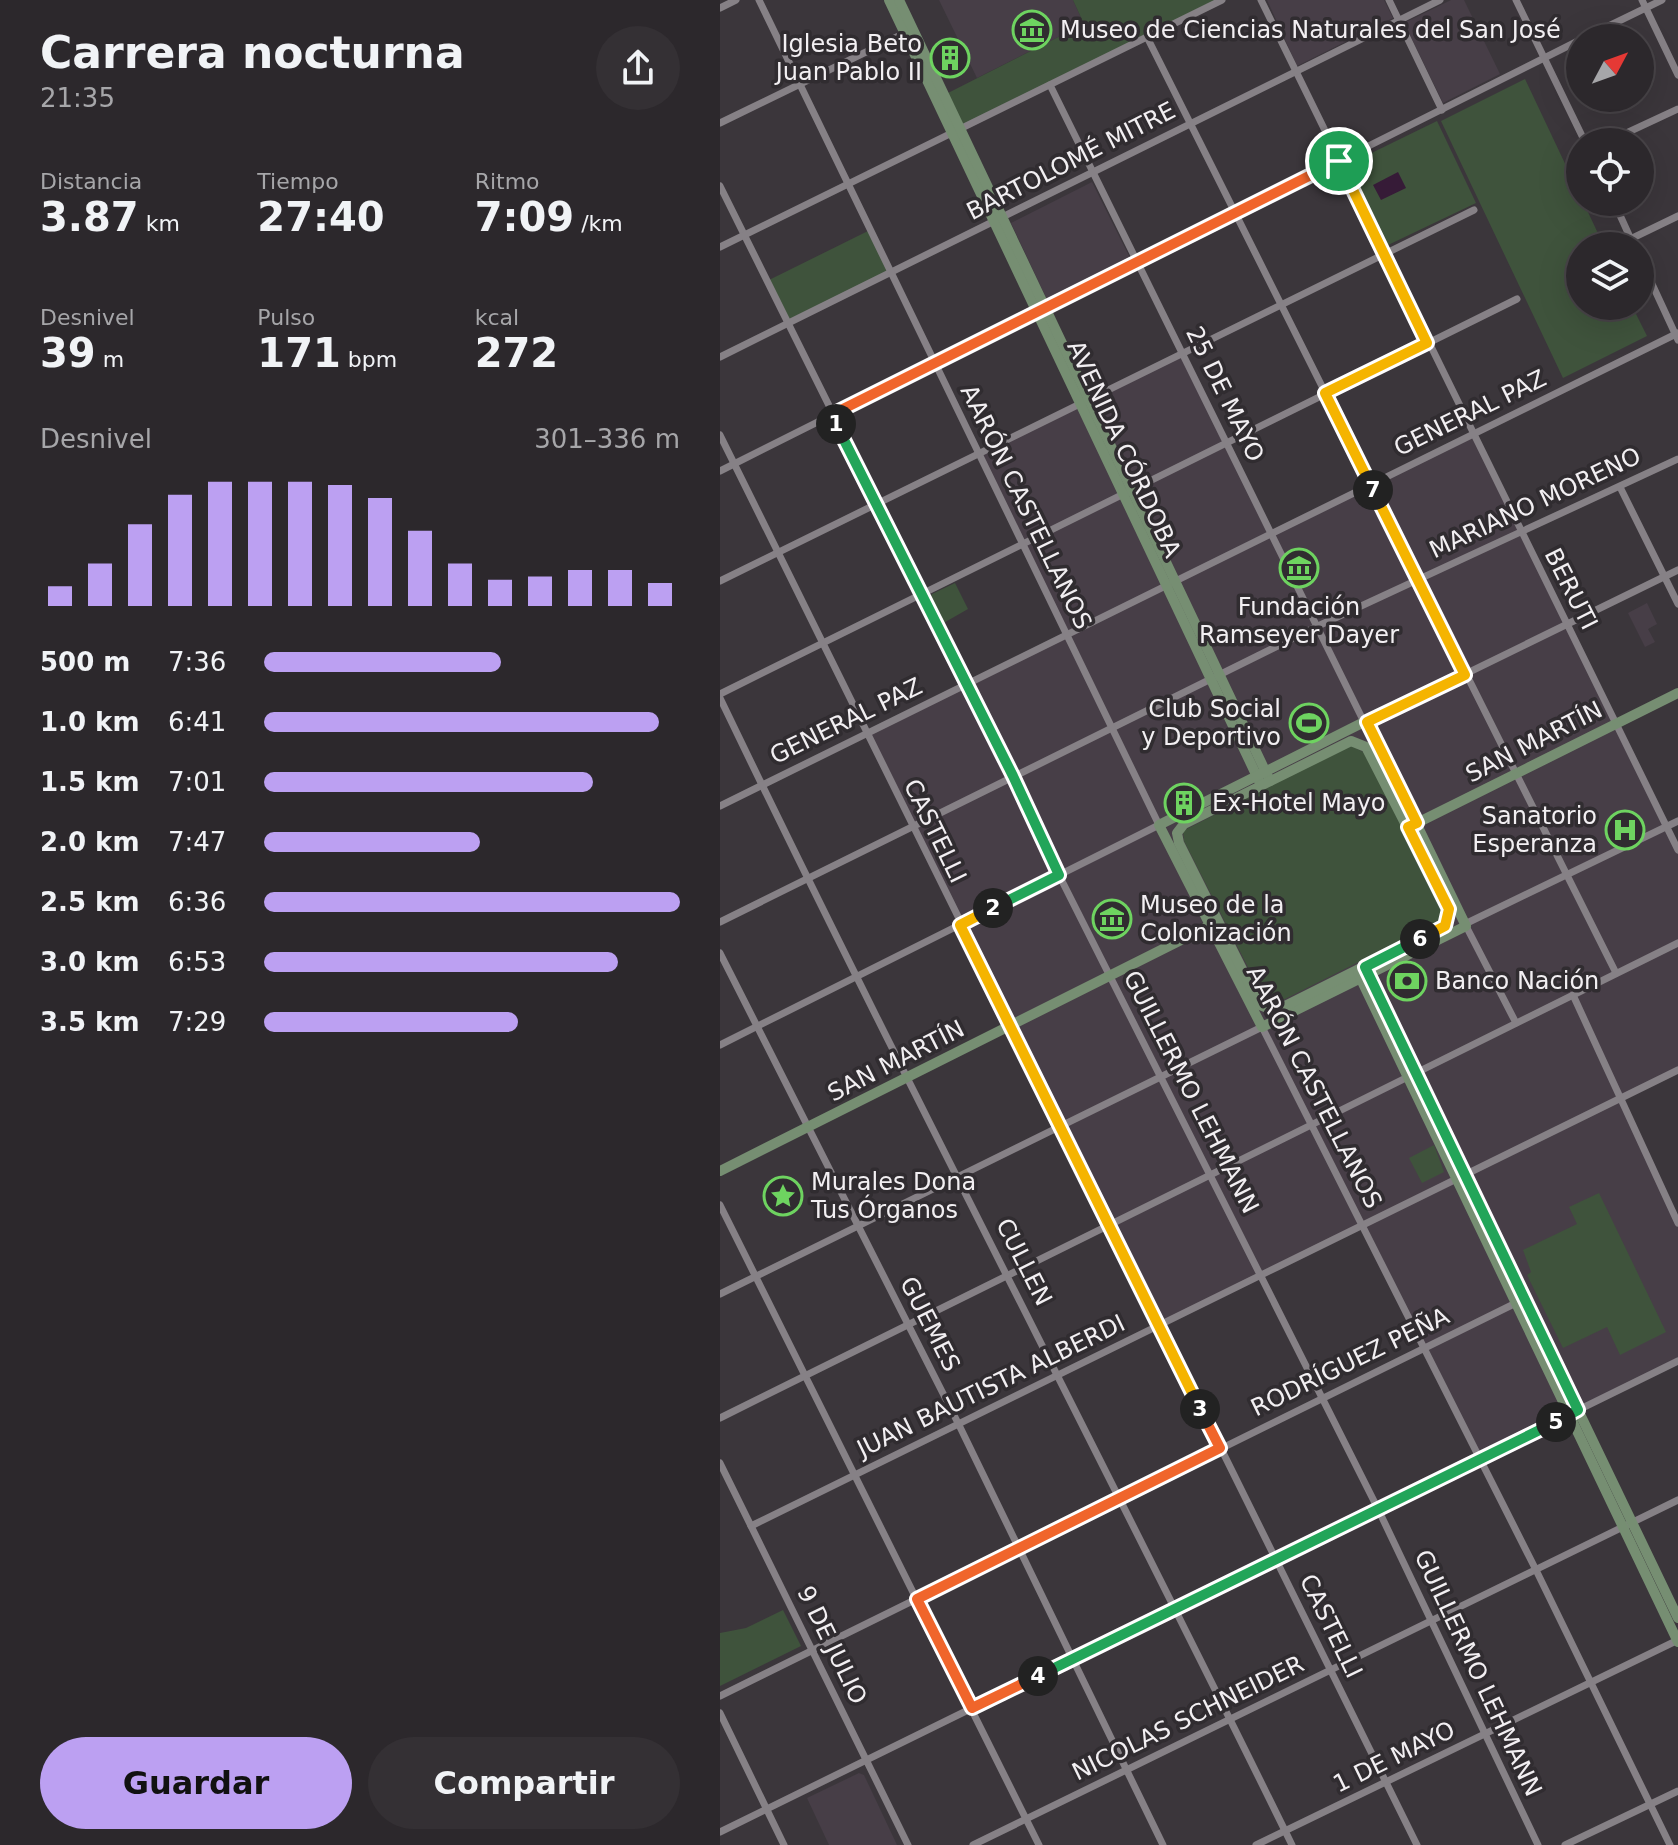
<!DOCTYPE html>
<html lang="es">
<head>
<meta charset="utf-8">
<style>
	body { margin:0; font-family:"DejaVu Sans",sans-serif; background:#343034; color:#f1f3f6; height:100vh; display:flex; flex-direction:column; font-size:30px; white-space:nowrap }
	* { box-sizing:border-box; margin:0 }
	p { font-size:26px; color:#a6a6a9 }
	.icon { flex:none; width:44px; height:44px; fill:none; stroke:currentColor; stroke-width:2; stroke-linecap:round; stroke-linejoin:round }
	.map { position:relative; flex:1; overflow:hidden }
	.details { display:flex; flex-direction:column; background:#2c282c; width:720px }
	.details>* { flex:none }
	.needle { width:52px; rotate:49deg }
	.fabs { position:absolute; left:846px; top:24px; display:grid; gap:16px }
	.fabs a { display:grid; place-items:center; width:88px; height:88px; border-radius:50%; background:#2c282c; box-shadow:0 8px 32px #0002,0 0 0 2px #484448; font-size:40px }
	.pin { position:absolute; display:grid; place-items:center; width:68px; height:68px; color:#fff; margin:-34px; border:4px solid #fff; border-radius:50%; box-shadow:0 2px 8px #0007 }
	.km { position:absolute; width:40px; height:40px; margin:-20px; border-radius:50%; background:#222; color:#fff; font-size:22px; line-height:40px; text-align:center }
	.round { display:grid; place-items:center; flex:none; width:84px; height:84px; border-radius:42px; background:#343034 }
	.head { display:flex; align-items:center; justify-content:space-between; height:136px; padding:0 40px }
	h1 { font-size:44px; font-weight:700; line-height:60px }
	.figures { display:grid; grid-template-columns:repeat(3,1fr); gap:12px; height:136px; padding:8px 40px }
	.figures div { display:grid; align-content:center }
	.figures b { font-size:40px; font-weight:700 }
	.figures small { font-size:22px; font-weight:400 }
	.figures p { font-size:22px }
	.chart { height:224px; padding:16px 40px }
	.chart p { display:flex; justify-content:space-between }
	.chart svg { width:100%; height:144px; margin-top:8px; stroke:#bca0f2; stroke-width:6 }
	.primary-button { display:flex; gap:16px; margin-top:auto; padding:16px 40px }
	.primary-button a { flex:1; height:92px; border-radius:48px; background:#bca0f2; color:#111; font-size:32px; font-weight:700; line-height:92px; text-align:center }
	.primary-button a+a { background:#343034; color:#f1f3f6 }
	ul { padding:0 40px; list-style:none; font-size:26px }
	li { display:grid; grid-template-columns:128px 96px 1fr; align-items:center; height:60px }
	li i { height:20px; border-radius:10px; background:#bca0f2 }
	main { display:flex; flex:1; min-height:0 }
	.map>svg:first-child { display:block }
	.built { fill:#473e47 }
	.green { fill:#3f533c }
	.water { fill:#361b37 }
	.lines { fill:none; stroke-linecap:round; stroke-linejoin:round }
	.minor { stroke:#868186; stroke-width:7 }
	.secondary { stroke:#768e72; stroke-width:10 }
	.split-1-casing { stroke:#fff; stroke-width:16 }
	.split-2-casing { stroke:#fff; stroke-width:16 }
	.split-3-casing { stroke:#fff; stroke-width:16 }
	.split-4-casing { stroke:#fff; stroke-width:16 }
	.split-5-casing { stroke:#fff; stroke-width:16 }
	.split-6-casing { stroke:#fff; stroke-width:16 }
	.split-7-casing { stroke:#fff; stroke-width:16 }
	.split-8-casing { stroke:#fff; stroke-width:16 }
	.split-1 { stroke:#f0652b; stroke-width:10 }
	.split-2 { stroke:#22a559; stroke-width:10 }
	.split-3 { stroke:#f5b400; stroke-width:10 }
	.split-4 { stroke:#f0652b; stroke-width:10 }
	.split-5 { stroke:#22a559; stroke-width:10 }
	.split-6 { stroke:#22a559; stroke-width:10 }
	.split-7 { stroke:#f5b400; stroke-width:10 }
	.split-8 { stroke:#f5b400; stroke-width:10 }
	.labels { text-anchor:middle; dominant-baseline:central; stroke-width:7; stroke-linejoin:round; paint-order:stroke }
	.poi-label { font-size:24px; fill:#f2eff2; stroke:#302c30; text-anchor:start }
	.street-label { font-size:24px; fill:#f2eff2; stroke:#302c30 }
</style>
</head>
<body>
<main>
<section class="details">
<div class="head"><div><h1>Carrera nocturna</h1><p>21:35</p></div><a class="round"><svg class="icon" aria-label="share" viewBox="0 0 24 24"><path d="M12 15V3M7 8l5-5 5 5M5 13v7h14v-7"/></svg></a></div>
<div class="figures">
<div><p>Distancia</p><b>3.87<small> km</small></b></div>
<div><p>Tiempo</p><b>27:40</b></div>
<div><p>Ritmo</p><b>7:09<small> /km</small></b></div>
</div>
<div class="figures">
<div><p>Desnivel</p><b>39<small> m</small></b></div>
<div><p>Pulso</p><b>171<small> bpm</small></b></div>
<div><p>kcal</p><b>272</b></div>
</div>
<div class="chart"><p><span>Desnivel</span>301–336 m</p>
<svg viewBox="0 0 160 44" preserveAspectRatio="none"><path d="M5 44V38M15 44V31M25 44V19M35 44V10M45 44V6M55 44V6M65 44V6M75 44V7M85 44V11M95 44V21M105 44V31M115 44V36M125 44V35M135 44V33M145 44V33M155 44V37"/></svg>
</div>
<ul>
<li><b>500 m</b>7:36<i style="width:57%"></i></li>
<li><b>1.0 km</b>6:41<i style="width:95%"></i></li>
<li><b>1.5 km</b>7:01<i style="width:79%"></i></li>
<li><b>2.0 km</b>7:47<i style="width:52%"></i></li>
<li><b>2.5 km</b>6:36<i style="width:100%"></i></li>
<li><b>3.0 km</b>6:53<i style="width:85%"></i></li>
<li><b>3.5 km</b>7:29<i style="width:61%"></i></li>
</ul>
<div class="primary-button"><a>Guardar</a><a>Compartir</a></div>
</section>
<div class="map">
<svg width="958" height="1845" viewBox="0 0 958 1845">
	<rect width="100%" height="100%" fill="#3b363b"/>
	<g class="built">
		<path d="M219,0h134l11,24 -107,54z"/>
		<path d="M547,0h117l9,18 -96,48z"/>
		<path d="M731,0h13l36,74 -57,29 -39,-80z"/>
		<path d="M372,182l39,78 -83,42 -37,-79z"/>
		<path d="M462,352l90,180 200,-97 206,417v218l-58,29 58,124v139l-198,97 -118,-233 -203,101 -294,-593 200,-99 -88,-182z"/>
		<path d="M927,603l10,21 -9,5 7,13 -10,5 -17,-34z"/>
		<path d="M139,1773l5,2 33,70h-68l-22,-47z"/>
	</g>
	<g class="green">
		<path d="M353,0h149l-258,127 -16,-34 136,-69z"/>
		<path d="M805,79l79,167h-24v60h52l15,30 -84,42 -122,-257z"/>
		<path d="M717,121l39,82 -88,42 -39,-81z"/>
		<path d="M148,231l20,41 -102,51 -19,-42z"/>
		<path d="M235,583l13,26 -28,16 -11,-24 3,-7z"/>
		<path d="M630,745l15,8 79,157 -2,10 -161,81 -12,1 -8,-9 -77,-152 -1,-10z"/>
		<path d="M714,1145l10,27 -22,11 -13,-25z"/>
		<path d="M879,1193l67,139 -46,23 -13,-28 -44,21 -36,-73 4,-3 -8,-22 54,-26 -8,-17z"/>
		<path d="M63,1610l18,36 -81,40v-53l26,-5z"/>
	</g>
	<path class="water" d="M678,172l8,16 -25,12 -8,-15z"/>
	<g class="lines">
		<g class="minor">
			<path d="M541,0l417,850"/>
			<path d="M669,0l53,110"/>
			<path d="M796,0l69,142"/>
			<path d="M922,0l36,75"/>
			<path d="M0,8l16,-8"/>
			<path d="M427,37l469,936"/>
			<path d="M864,38l78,-38"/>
			<path d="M330,85l314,637"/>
			<path d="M0,123l185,-90"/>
			<path d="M887,142l71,-33"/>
			<path d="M0,186l293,590 46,99 319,634 160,336"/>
			<path d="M894,202l20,44"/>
			<path d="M896,246l62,-30"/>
			<path d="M0,247l502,-247"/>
			<path d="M920,258l38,82"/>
			<path d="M0,357l720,-357"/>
			<path d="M0,435l697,1410"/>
			<path d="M0,471l860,-431"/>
			<path d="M900,487l58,117"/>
			<path d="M0,581l754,-371"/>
			<path d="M0,694l797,-395"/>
			<path d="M0,698c185,385 384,763 572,1147"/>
			<path d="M647,722l311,-152"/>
			<path d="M0,806l958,-473"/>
			<path d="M0,922l598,-296 360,-167"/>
			<path d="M747,923l211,-102"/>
			<path d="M746,926l50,97"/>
			<path d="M0,953l239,472 204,420"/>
			<path d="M853,995l105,228"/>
			<path d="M0,1045l439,-220 -400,-825"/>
			<path d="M0,1205l319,640"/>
			<path d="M0,1294l542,-267 274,543 134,275"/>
			<path d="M0,1418l958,-475"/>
			<path d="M0,1463l188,382"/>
			<path d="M31,1526l927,-456"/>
			<path d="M0,1696l800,-395"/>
			<path d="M0,1713l64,132"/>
			<path d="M0,1832l958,-471"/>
			<path d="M253,1845l705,-345"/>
			<path d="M536,1845l422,-205"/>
			<path d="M845,1845l113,-54"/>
		</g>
		<g class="secondary">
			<path d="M169,0l372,785"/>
			<path d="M179,0l371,781"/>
			<path d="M644,722h3l99,204 -204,101 -103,-202z"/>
			<path d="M631,741l15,6 83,162 -4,17 -170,85 -15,-6 -81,-162 -2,-10 7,-9z"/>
			<path d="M691,826l267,-133"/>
			<path d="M647,971l311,647"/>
			<path d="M638,973l320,669"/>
			<path d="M0,1171l495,-248"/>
		</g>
	</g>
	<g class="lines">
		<g class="split-1-casing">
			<path id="split-1" d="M116,424l-5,-9 508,-254"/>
		</g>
		<g class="split-2-casing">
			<path id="split-2" d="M116,424l177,352 46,99 -66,33"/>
		</g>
		<g class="split-3-casing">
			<path id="split-3" d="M273,908l-33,17 240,484"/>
		</g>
		<g class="split-4-casing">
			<path id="split-4" d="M318,1676l-66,32 -55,-109 303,-151 -20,-39"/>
		</g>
		<g class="split-5-casing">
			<path id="split-5" d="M318,1676l518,-254"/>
		</g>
		<g class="split-6-casing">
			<path id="split-6" d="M700,939l-55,28 213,443 -22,12"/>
		</g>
		<g class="split-7-casing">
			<path id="split-7" d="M653,490l92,185 -98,47 50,101 -9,4 41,82 -4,17 -25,13"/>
		</g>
		<g class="split-8-casing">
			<path id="split-8" d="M619,161l88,182 -102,50 48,97"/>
		</g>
		<use href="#split-1" class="split-1"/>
		<use href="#split-2" class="split-2"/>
		<use href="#split-3" class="split-3"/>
		<use href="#split-4" class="split-4"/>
		<use href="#split-5" class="split-5"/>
		<use href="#split-6" class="split-6"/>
		<use href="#split-7" class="split-7"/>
		<use href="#split-8" class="split-8"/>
	</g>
	<defs>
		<g id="museum-ring" transform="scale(2)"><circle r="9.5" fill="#302c30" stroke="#6ed360" stroke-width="1.5"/><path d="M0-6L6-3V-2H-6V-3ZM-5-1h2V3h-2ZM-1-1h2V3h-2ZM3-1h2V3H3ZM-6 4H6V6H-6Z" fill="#6ed360"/></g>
		<g id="building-ring" transform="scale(2)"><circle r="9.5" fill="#302c30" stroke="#6ed360" stroke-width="1.5"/><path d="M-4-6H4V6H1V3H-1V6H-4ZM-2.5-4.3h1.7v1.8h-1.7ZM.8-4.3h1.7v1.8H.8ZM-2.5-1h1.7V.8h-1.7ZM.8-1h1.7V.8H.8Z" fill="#6ed360"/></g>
		<g id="stadium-ring" transform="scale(2)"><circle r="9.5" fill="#302c30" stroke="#6ed360" stroke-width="1.5"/><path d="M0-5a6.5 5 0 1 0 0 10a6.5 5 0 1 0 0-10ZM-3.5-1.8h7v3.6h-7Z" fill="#6ed360"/></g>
		<g id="hospital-ring" transform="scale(2)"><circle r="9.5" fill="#302c30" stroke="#6ed360" stroke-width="1.5"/><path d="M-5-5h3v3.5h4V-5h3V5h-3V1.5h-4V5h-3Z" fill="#6ed360"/></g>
		<g id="bank-ring" transform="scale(2)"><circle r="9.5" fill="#302c30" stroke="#6ed360" stroke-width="1.5"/><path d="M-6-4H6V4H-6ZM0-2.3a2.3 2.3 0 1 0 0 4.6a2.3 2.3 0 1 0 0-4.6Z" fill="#6ed360"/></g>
		<g id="sight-ring" transform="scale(2)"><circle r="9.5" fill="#302c30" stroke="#6ed360" stroke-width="1.5"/><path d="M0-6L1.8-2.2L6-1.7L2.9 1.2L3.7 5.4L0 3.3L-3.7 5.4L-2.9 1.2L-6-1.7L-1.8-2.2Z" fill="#6ed360"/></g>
	</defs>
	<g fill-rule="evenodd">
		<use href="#museum-ring" x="312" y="30"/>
		<use href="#building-ring" x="230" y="58"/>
		<use href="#museum-ring" x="579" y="568"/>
		<use href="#stadium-ring" x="589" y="723"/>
		<use href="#building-ring" x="464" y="803"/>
		<use href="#hospital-ring" x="905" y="830"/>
		<use href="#museum-ring" x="392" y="919"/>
		<use href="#bank-ring" x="687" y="981"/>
		<use href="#sight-ring" x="63" y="1196"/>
	</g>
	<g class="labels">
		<g class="poi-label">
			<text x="340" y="30">Museo de Ciencias Naturales del San José</text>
			<text x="202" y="44" text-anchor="end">Iglesia Beto<tspan x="202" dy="28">Juan Pablo II</tspan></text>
			<text x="579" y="607" text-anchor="middle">Fundación<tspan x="579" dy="28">Ramseyer Dayer</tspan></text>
			<text x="561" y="709" text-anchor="end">Club Social<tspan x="561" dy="28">y Deportivo</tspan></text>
			<text x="492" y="803">Ex-Hotel Mayo</text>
			<text x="877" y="816" text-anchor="end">Sanatorio<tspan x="877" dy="28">Esperanza</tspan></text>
			<text x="420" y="905">Museo de la<tspan x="420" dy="28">Colonización</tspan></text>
			<text x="715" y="981">Banco Nación</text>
			<text x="91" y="1182">Murales Dona<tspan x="91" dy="28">Tus Órganos</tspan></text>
		</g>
		<g class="street-label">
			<text transform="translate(351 161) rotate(-27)">BARTOLOMÉ MITRE</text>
			<text transform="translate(505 394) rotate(64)">25 DE MAYO</text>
			<text transform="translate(750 413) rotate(-26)">GENERAL PAZ</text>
			<text transform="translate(404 449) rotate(65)">AVENIDA CÓRDOBA</text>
			<text transform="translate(815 503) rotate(-25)">MARIANO MORENO</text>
			<text transform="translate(306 507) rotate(64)">AARÓN CASTELLANOS</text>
			<text transform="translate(851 589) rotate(63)">BERUTI</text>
			<text transform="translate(126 721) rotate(-26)">GENERAL PAZ</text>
			<text transform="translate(814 742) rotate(-27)">SAN MARTÍN</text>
			<text transform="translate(215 831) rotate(64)">CASTELLI</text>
			<text transform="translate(176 1061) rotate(-27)">SAN MARTÍN</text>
			<text transform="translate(594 1087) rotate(63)">AARÓN CASTELLANOS</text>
			<text transform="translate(471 1092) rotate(63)">GUILLERMO LEHMANN</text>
			<text transform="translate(304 1262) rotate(63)">CULLEN</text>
			<text transform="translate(210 1324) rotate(63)">GUEMES</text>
			<text transform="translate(630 1362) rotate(-26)">RODRÍGUEZ PEÑA</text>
			<text transform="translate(271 1386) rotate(-26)">JUAN BAUTISTA ALBERDI</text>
			<text transform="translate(611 1626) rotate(64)">CASTELLI</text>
			<text transform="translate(112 1645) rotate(64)">9 DE JULIO</text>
			<text transform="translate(758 1673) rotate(65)">GUILLERMO LEHMANN</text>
			<text transform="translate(468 1718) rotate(-26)">NICOLAS SCHNEIDER</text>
			<text transform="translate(674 1757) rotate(-26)">1 DE MAYO</text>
		</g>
	</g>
</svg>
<div class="fabs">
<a><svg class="needle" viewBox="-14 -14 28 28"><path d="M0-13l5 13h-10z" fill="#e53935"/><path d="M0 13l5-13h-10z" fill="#a6a6a9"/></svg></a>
<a><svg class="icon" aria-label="locate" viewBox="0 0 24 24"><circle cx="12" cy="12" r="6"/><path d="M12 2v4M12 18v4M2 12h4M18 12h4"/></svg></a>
<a><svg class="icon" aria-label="layers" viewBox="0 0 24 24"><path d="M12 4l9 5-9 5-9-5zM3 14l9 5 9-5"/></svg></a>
</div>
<div class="pin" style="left:619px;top:161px;background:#1e9e55"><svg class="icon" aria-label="arrive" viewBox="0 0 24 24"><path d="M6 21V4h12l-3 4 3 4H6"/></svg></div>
<b class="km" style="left:116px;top:424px">1</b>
<b class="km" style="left:273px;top:908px">2</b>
<b class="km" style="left:480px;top:1409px">3</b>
<b class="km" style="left:318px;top:1676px">4</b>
<b class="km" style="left:836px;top:1422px">5</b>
<b class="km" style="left:700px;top:939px">6</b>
<b class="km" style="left:653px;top:490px">7</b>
</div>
</main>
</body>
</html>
